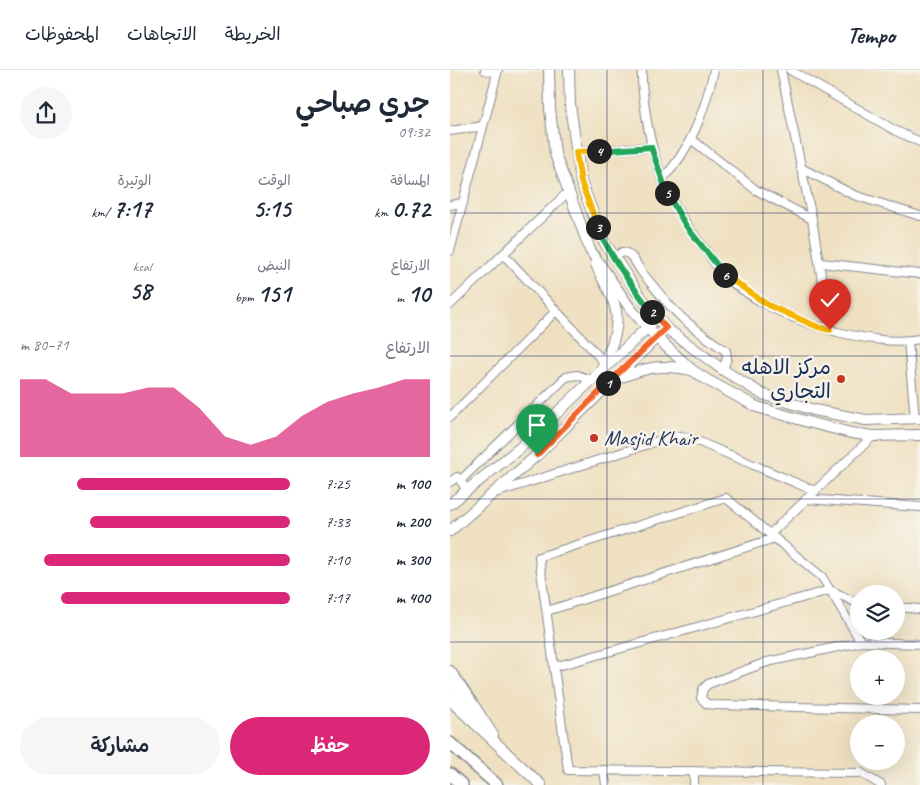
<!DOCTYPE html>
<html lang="ar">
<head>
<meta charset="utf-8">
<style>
	body { margin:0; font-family:Caveat,"Playpen Sans Arabic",sans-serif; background:#f6f6f7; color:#1f2937; direction:rtl; height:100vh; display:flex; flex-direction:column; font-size:19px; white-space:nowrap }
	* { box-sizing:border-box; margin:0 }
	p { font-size:16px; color:#747a83 }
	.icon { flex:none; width:28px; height:28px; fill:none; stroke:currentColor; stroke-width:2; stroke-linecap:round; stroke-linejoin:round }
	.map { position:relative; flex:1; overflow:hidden; direction:ltr }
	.drawer { display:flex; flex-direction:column; background:#fff; width:450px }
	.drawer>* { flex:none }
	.controls { position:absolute; left:400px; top:515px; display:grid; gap:10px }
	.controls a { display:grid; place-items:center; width:55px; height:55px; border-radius:50%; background:#fff; box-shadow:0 5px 20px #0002; font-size:25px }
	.pin { position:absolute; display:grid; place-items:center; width:42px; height:42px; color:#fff; margin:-51px -21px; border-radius:50% 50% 50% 0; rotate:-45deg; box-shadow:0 0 5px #0007 }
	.pin .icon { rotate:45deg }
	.km { position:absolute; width:25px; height:25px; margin:-12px; border-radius:50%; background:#222; color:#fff; font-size:14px; line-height:25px; text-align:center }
	.round { display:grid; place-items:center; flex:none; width:52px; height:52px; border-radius:26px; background:#f6f6f7 }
	.head { display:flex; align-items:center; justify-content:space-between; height:85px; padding:0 20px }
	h1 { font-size:28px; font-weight:600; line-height:38px }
	.figures { display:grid; grid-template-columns:repeat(3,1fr); gap:8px; height:85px; padding:5px 20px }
	.figures div { display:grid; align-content:center }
	.figures b { font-size:25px; font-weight:600 }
	.figures small { font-size:14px; font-weight:400 }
	.figures p { font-size:14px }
	.chart { height:140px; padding:10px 20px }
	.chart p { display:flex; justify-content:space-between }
	.chart svg { width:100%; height:90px; margin-top:5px; fill:#db2777; opacity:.7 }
	.button { display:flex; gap:10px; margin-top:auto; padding:10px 20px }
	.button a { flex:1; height:58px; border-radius:30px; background:#db2777; color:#fff; font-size:20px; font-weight:600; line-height:58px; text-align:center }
	.button a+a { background:#f6f6f7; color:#1f2937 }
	ul { padding:0 20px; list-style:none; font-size:16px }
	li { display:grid; grid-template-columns:80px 60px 1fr; align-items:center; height:38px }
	li i { height:12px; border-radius:6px; background:#db2777 }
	header { display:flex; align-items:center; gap:30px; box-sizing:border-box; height:70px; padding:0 25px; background:#fff; border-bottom:1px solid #e0e1e3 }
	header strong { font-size:24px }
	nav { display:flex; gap:28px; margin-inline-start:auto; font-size:18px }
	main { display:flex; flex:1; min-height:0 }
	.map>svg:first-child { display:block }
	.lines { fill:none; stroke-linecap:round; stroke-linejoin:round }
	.minor-casing { stroke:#858890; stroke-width:10 }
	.major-casing { stroke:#858890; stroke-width:12 }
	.highway-casing { stroke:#858890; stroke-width:14 }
	.minor { stroke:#fff; stroke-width:8 }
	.major { stroke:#fff; stroke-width:10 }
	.highway { stroke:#fff; stroke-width:11 }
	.split-1-casing { stroke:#fff; stroke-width:10 }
	.split-2-casing { stroke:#fff; stroke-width:10 }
	.split-3-casing { stroke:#fff; stroke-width:10 }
	.split-4-casing { stroke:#fff; stroke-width:10 }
	.split-5-casing { stroke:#fff; stroke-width:10 }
	.split-6-casing { stroke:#fff; stroke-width:10 }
	.split-7-casing { stroke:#fff; stroke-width:10 }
	.split-1 { stroke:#f0652b; stroke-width:6 }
	.split-2 { stroke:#f0652b; stroke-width:6 }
	.split-3 { stroke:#22a559; stroke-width:6 }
	.split-4 { stroke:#f5b400; stroke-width:6 }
	.split-5 { stroke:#22a559; stroke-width:6 }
	.split-6 { stroke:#22a559; stroke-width:6 }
	.split-7 { stroke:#f5b400; stroke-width:6 }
	.grid { fill:none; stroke:#1b2f5e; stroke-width:1; stroke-opacity:0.55 }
	.poi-dot { fill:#c8321e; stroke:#f7f3e8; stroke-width:2 }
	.labels { text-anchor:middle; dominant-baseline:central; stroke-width:5; stroke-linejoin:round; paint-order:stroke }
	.poi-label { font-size:21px; fill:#1b2f5e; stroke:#f7f3e8; text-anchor:end }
</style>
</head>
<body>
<header>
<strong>Tempo</strong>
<nav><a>الخريطة</a><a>الاتجاهات</a><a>المحفوظات</a></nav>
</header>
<main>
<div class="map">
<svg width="470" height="715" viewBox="0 0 470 715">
	<rect width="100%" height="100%" fill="#f7f3e8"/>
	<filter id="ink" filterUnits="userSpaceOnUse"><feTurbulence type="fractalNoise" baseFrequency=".02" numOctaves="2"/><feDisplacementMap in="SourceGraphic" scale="10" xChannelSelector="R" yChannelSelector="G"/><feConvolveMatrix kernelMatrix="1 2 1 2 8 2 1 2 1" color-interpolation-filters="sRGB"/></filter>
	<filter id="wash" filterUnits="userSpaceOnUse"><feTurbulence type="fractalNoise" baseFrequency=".0096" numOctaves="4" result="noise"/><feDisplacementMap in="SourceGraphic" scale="20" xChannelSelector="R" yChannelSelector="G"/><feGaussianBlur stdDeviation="1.12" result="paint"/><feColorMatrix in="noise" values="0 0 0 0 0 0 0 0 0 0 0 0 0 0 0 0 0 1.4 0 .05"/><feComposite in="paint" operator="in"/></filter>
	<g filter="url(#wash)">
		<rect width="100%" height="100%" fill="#efe0c1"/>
	</g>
	<g filter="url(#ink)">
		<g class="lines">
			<g class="minor-casing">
				<g id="minor">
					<path d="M35,0l12,3"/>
					<path d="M192,0c-1,15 2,30 4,45 9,58 24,91 61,137 6,9 13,20 21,27 31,25 71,43 109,53 26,6 57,12 83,7"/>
					<path d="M331,0l31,149"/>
					<path d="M340,0l106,61 24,11"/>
					<path d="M0,61l33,-5"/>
					<path d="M241,69l65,51 56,29 18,111"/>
					<path d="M127,82l74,-5"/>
					<path d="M351,98l53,27 66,21"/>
					<path d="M212,109c29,-28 43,-70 52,-109"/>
					<path d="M0,135l13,-2"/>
					<path d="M0,181l48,-181"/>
					<path d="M53,184l101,108"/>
					<path d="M165,188l7,-6c11,0 15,15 22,23 12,14 23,29 36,41 14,13 30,24 46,35l1,7 -4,12"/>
					<path d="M371,193l99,11"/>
					<path d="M0,235l118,-113"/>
					<path d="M458,271l7,78"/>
					<path d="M0,347l106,-106"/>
					<path d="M11,410l105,-103 11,-2 15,5"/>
					<path d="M0,412l7,-5 2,1 8,13"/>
					<path d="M45,423l169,-54 16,-3 10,2 125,53"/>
					<path d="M356,429l114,8"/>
					<path d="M320,464l103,-98"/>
					<path d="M409,534l-29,-14 -8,-13 -96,-79 -187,59 29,213 293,3 20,12"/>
					<path d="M446,537l24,2"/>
					<path d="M97,541l228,-73"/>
					<path d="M470,574l-59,-2 -94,20 -59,22 -5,5 -2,9 6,6 8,1 205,5"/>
					<path d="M104,597l276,-77 31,52"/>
					<path d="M154,700l2,15"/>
					<path d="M244,715v-14"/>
				</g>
			</g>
			<g class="major-casing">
				<g id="major">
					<path d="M99,0l1,39 5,45 35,96 40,58 26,29 36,33 17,11 48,26 55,16 39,10 22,3 47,-1"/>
					<path d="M119,0l1,35 11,77 22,58 36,55 27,33 57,42 39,24 52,16 52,10 54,-2"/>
					<path d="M146,194c5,14 14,26 18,39 8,22 -3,45 -12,65"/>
					<path d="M164,310c31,-12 45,-17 78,-10"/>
					<path d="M0,434l71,-57 130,-123"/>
					<path d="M0,461l87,-76 123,-121"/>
					<path d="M0,601l23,33 20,31"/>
					<path d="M0,616l27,31"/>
					<path d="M0,630l91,85"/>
				</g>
			</g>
			<g class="highway-casing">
				<g id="highway">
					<path d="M0,673l47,42"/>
					<path d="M0,704l12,11"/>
				</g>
			</g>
			<use href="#minor" class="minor"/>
			<use href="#major" class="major"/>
			<use href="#highway" class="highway"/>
		</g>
	</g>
	<g class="lines" filter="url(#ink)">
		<g class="split-1-casing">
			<path id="split-1" d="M87,385l71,-72"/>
		</g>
		<g class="split-2-casing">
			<path id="split-2" d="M158,313l58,-55 -14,-16"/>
		</g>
		<g class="split-3-casing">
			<path id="split-3" d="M148,157c12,30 35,60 54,85"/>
		</g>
		<g class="split-4-casing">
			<path id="split-4" d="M148,157l-17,-45 -5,-30 23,-1"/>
		</g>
		<g class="split-5-casing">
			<path id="split-5" d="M149,81l52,-4 16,46"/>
		</g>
		<g class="split-6-casing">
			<path id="split-6" d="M217,123l19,33 39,49"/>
		</g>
		<g class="split-7-casing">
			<path id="split-7" d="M275,205l43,30 50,22 12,3"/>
		</g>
		<use href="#split-1" class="split-1"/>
		<use href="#split-2" class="split-2"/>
		<use href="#split-3" class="split-3"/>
		<use href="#split-4" class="split-4"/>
		<use href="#split-5" class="split-5"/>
		<use href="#split-6" class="split-6"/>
		<use href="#split-7" class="split-7"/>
	</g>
	<path class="grid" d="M157,0v715M313,0v715M0,143h470M0,286h470M0,429h470M0,572h470"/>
	<g class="poi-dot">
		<circle cx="391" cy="309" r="5"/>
		<circle cx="144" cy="368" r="5"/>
	</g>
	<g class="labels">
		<g class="poi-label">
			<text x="381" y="297">مركز الاهله<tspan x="381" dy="24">التجاري</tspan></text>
			<text x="154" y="368" text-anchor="start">Masjid Khair</text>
		</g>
	</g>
</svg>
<div class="controls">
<a><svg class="icon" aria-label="layers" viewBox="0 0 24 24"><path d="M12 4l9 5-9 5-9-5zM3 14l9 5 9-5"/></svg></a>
<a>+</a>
<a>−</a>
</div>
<div class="pin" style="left:87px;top:385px;background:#1e9e55"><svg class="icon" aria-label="arrive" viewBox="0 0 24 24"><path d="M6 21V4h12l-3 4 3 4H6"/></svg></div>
<div class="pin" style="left:380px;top:260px;background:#d93025"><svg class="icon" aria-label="check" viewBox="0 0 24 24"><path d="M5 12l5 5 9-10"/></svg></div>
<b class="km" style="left:158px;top:313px">1</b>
<b class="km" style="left:202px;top:242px">2</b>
<b class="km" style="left:148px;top:157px">3</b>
<b class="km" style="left:149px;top:81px">4</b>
<b class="km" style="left:217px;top:123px">5</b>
<b class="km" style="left:275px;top:205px">6</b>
</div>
<section class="drawer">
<div class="head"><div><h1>جري صباحي</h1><p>09:32</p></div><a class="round"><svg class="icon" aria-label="share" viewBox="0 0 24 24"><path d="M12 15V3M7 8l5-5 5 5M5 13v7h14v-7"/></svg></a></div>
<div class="figures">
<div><p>المسافة</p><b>0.72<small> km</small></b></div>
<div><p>الوقت</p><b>5:15</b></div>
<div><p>الوتيرة</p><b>7:17<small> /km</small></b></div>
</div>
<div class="figures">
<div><p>الارتفاع</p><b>10<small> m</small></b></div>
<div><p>النبض</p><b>151<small> bpm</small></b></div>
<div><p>kcal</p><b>58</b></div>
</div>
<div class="chart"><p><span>الارتفاع</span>71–80 m</p>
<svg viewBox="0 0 160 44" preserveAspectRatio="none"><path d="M0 44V6L10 6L20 13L30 13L40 13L50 10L60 10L70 20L80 34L90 38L100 34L110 24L120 17L130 13L140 10L150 6L160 6V44z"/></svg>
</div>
<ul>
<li><b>100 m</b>7:25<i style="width:79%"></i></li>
<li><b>200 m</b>7:33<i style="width:74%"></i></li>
<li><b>300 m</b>7:10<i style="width:91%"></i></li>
<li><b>400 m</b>7:17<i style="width:85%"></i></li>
</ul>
<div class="button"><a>حفظ</a><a>مشاركة</a></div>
</section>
</main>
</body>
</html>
